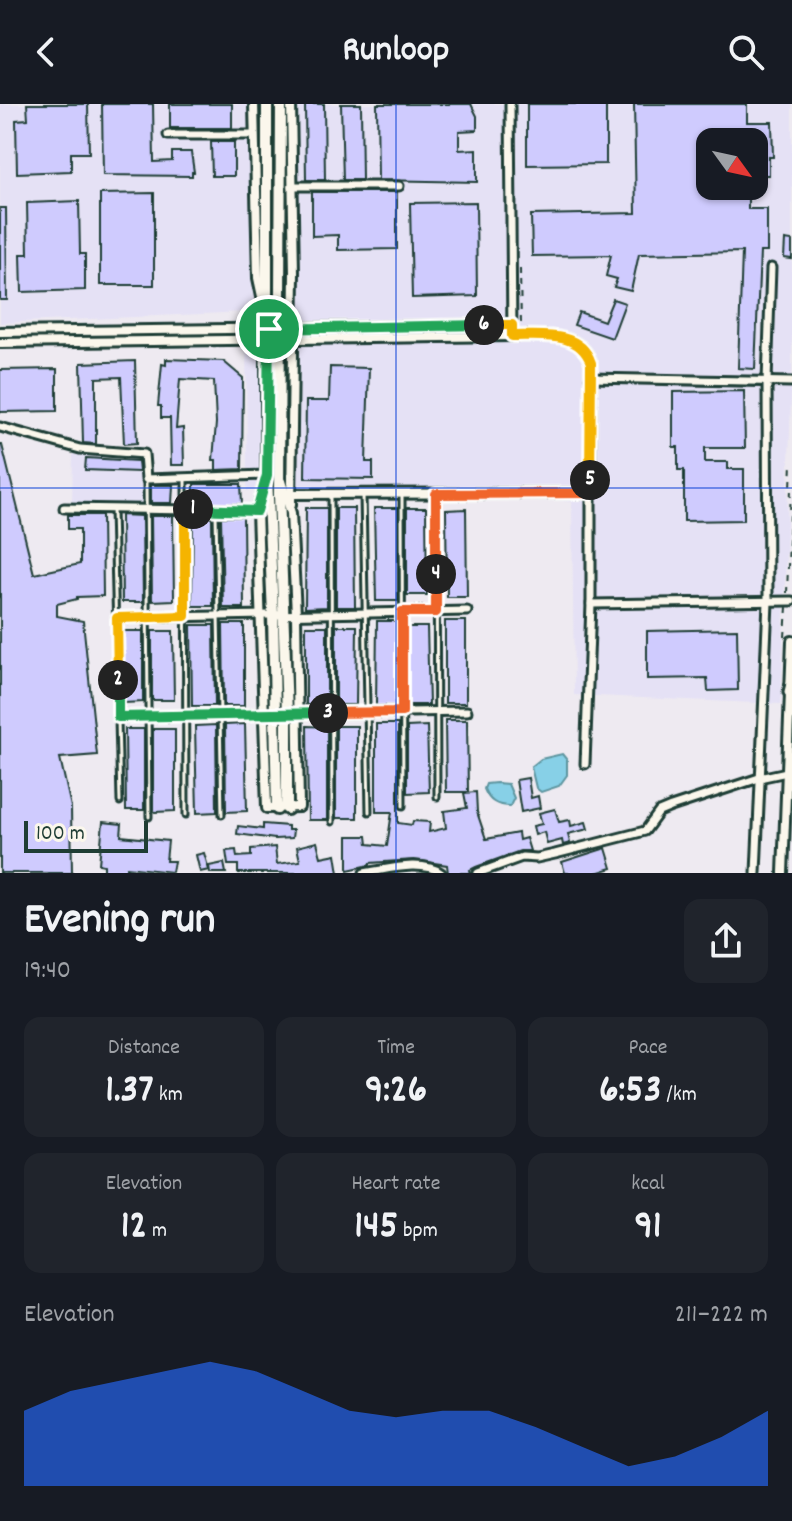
<!DOCTYPE html>
<html lang="en">
<head>
<meta charset="utf-8">
<style>
	body { margin:0; font-family:Dekko,sans-serif; background:#20242c; color:#f1f3f6; height:100vh; display:flex; flex-direction:column; font-size:30px; white-space:nowrap }
	* { box-sizing:border-box; margin:0 }
	p { font-size:26px; color:#9ea1a6 }
	.icon { flex:none; width:44px; height:44px; fill:none; stroke:currentColor; stroke-width:2; stroke-linecap:round; stroke-linejoin:round }
	.map { position:relative; height:769px; overflow:hidden }
	.side { display:flex; flex-direction:column; background:#171b24; flex:1 }
	.side>* { flex:none }
	.needle { width:52px; rotate:123deg }
	.buttons { position:absolute; left:696px; top:24px; display:grid; gap:16px }
	.buttons a { display:grid; place-items:center; width:72px; height:72px; border-radius:16px; background:#171b24; box-shadow:0 2px 6px #0004; font-size:40px }
	.scale { position:absolute; left:24px; bottom:20px; width:124px; box-sizing:border-box; padding-left:8px; border:4px solid #1f3d34; border-top:0; font-size:22px; line-height:28px; white-space:nowrap; color:#1f3d34; -webkit-text-stroke:6px #fbf7ec; paint-order:stroke }
	.pin { position:absolute; display:grid; place-items:center; width:68px; height:68px; color:#fff; margin:-34px; border:4px solid #fff; border-radius:50%; box-shadow:0 2px 8px #0007 }
	.km { position:absolute; width:40px; height:40px; margin:-20px; border-radius:50%; background:#222; color:#fff; font-size:22px; line-height:40px; text-align:center }
	.round { display:grid; place-items:center; flex:none; width:84px; height:84px; border-radius:16px; background:#20242c }
	.overview { display:flex; align-items:center; justify-content:space-between; height:136px; padding:0 24px }
	h1 { font-size:44px; font-weight:700; line-height:60px }
	.stats { display:grid; grid-template-columns:repeat(3,1fr); gap:12px; height:136px; padding:8px 24px }
	.stats div { display:grid; align-content:center; border-radius:16px; background:#20242c; text-align:center }
	.stats b { font-size:40px; font-weight:700 }
	.stats small { font-size:22px; font-weight:400 }
	.stats p { font-size:22px }
	.chart { height:224px; padding:16px 24px }
	.chart p { display:flex; justify-content:space-between }
	.chart svg { width:100%; height:144px; margin-top:8px; fill:#2563eb; opacity:.7 }
	header { display:flex; justify-content:space-between; align-items:center; height:104px; padding:0 24px; background:#171b24; font-size:36px; font-weight:700 }
	.map>svg:first-child { display:block }
	.built { fill:#e5e1f5; fill-rule:evenodd }
	.water { fill:#87d0e7; stroke:#5d959f; stroke-width:2 }
	.building { fill:#cfcbfe; stroke:#1f3d34; stroke-width:2 }
	.lines { fill:none; stroke-linecap:round; stroke-linejoin:round }
	.service-casing { stroke:#1f3d34; stroke-width:9 }
	.minor-casing { stroke:#1f3d34; stroke-width:13 }
	.tertiary-casing { stroke:#1f3d34; stroke-width:14 }
	.secondary-casing { stroke:#1f3d34; stroke-width:16 }
	.primary-casing { stroke:#1f3d34; stroke-width:17 }
	.path { stroke:#1f3d34; stroke-width:2; stroke-dasharray:6 6; stroke-linecap:butt }
	.service { stroke:#fbf7ec; stroke-width:3 }
	.minor { stroke:#fbf7ec; stroke-width:7 }
	.tertiary { stroke:#fbf7ec; stroke-width:8 }
	.secondary { stroke:#fbf7ec; stroke-width:10 }
	.primary { stroke:#fbf7ec; stroke-width:11 }
	.split-1-casing { stroke:#fff; stroke-width:16 }
	.split-2-casing { stroke:#fff; stroke-width:16 }
	.split-3-casing { stroke:#fff; stroke-width:16 }
	.split-4-casing { stroke:#fff; stroke-width:16 }
	.split-5-casing { stroke:#fff; stroke-width:16 }
	.split-6-casing { stroke:#fff; stroke-width:16 }
	.split-7-casing { stroke:#fff; stroke-width:16 }
	.split-1 { stroke:#22a559; stroke-width:10 }
	.split-2 { stroke:#f5b400; stroke-width:10 }
	.split-3 { stroke:#22a559; stroke-width:10 }
	.split-4 { stroke:#f0652b; stroke-width:10 }
	.split-5 { stroke:#f0652b; stroke-width:10 }
	.split-6 { stroke:#f5b400; stroke-width:10 }
	.split-7 { stroke:#22a559; stroke-width:10 }
	.grid { fill:none; stroke:#1d4ed8; stroke-width:2; stroke-opacity:0.55 }
</style>
</head>
<body>
<header><svg class="icon" aria-label="back" viewBox="0 0 24 24"><path d="M15 5l-7 7 7 7"/></svg>Runloop<svg class="icon" aria-label="search" viewBox="0 0 24 24"><circle cx="10" cy="10" r="6"/><path d="M15 15l6 6"/></svg></header>
<div class="map">
<svg width="792" height="769" viewBox="0 0 792 769">
	<rect width="100%" height="100%" fill="#eeeaf1"/>
	<filter id="ink" filterUnits="userSpaceOnUse"><feTurbulence type="fractalNoise" baseFrequency=".0125" numOctaves="2"/><feDisplacementMap in="SourceGraphic" scale="16" xChannelSelector="R" yChannelSelector="G"/><feConvolveMatrix kernelMatrix="1 2 1 2 8 2 1 2 1" color-interpolation-filters="sRGB"/></filter>
	<g filter="url(#ink)">
		<g class="built">
			<path d="M0,0h792v264l-11,336 -207,-9 -2,-193 -100,-11h-225l-1,-179 -246,11zM710,38h44v44h-44z"/>
			<path d="M73,349l68,5 2,48h-71z"/>
		</g>
		<g class="water">
			<path d="M562,650l5,6v15l-8,11 -18,6 -5,-4 -5,-21 10,-8z"/>
			<path d="M496,679l12,1 6,14 -4,8c-14,0 -21,-5 -26,-17l2,-5z"/>
		</g>
		<g class="building">
			<path d="M27,0h61l1,49h-18v18l-54,2 -1,-53 12,-1z"/>
			<path d="M102,0h51l1,58 18,-1v-9h19l3,20h-2v4l-89,-1z"/>
			<rect x="170" y="0" width="62" height="24"/>
			<path d="M305,0h19l1,76h-19z"/>
			<path d="M341,0h20l1,76h-19z"/>
			<path d="M377,0h94l6,12v14l-18,1v19l18,-1v33l-99,-2z"/>
			<path d="M527,0h79v60l-79,1z"/>
			<path d="M634,0h113v18h25l1,35h-4v18h-10v-33h-49v44h38v23h19v43h-7l-5,117 -17,-1 4,-116 -103,2 -8,37 -17,-4 3,-8 -11,-3 5,-21 -79,1 -1,-41 105,-2z"/>
			<path d="M211,38h23v34h-22z"/>
			<path d="M312,88h85v57l-59,1v-15l-26,1z"/>
			<path d="M154,89v92h-54v-91z"/>
			<path d="M79,97l1,53h5v36l-63,2 -1,-38h7l-1,-51z"/>
			<path d="M476,98l1,94 -65,2 -2,-95z"/>
			<path d="M0,104h6l1,92h-7z"/>
			<path d="M785,136l7,1v18l-8,-1z"/>
			<path d="M613,195l12,4 -13,35 -38,-13 5,-13 25,9z"/>
			<path d="M166,255l57,2 20,17 -1,91 -26,1v-10h-3l3,-37 -2,-42 -34,-2 -4,50 7,-1 1,37h-13l-1,-47h-9v-12h-3l4,-42 4,1z"/>
			<path d="M135,257l2,82 -13,1 -3,-67 -25,1v66l-13,-1 -2,-80z"/>
			<path d="M330,263l39,1 -3,94h7v17l-68,-1 1,-77h23z"/>
			<path d="M57,265v42l-57,1v-42z"/>
			<path d="M744,287l1,57h-40v14h23v7h16v51l-60,1v-51h-6v-23h-5v-55z"/>
			<path d="M0,341h2l32,129 46,-10v-35h-12v-14h34l1,81 -26,1v2l-20,5v12l26,5 14,134 -37,3 11,49 1,66h-72z"/>
			<path d="M86,354l52,3 1,11 -54,-2z"/>
			<path d="M194,380h47l1,20h-48z"/>
			<path d="M151,381h22l-1,18h-21z"/>
			<path d="M306,404h21v99l-22,1z"/>
			<path d="M336,404h18l1,99h-19z"/>
			<path d="M374,404h24v93h-22z"/>
			<path d="M407,404h19l1,87h-20z"/>
			<path d="M466,405l1,88h-20l-1,-87z"/>
			<path d="M121,411l21,1 1,86h-21z"/>
			<path d="M151,412h22l1,84 -22,1z"/>
			<path d="M193,412l19,1 1,89h-21z"/>
			<path d="M221,413h22l1,91h-21z"/>
			<path d="M377,517h21l-1,85h-21z"/>
			<rect x="445" y="517" width="21" height="82"/>
			<path d="M223,520h21v82h-20z"/>
			<path d="M191,521h23l1,81h-23z"/>
			<rect x="306" y="522" width="21" height="79"/>
			<path d="M336,522h21l-1,79h-20z"/>
			<path d="M407,523h20l2,78h-22z"/>
			<path d="M737,525l1,61 -30,1 -1,-13 -60,1v-48z"/>
			<path d="M121,527h22v71l-19,1z"/>
			<path d="M152,527h21l1,69h-22z"/>
			<path d="M445,616h22l1,72h-22z"/>
			<path d="M245,620l2,87 -21,1 -1,-87z"/>
			<path d="M376,620h22v99l14,2 1,-4 17,1 -1,10 17,-4 -2,-17 23,-3 -3,-15 12,-1 1,20 9,27 32,-6 1,7 7,-2 4,13h-10l-44,16 -6,3 1,3h-23l-1,-8 -33,-5 -44,3v2l-22,5v-34h19l1,8 19,2 5,-34h-16z"/>
			<path d="M216,621l1,87 -20,1 -2,-87z"/>
			<path d="M307,622l20,1v93h-19z"/>
			<rect x="336" y="622" width="21" height="92"/>
			<path d="M427,622l2,66 -22,1v-66z"/>
			<path d="M125,625h19v81h-18z"/>
			<path d="M153,625h22v82l-20,1 -2,-2z"/>
			<path d="M528,674l3,20 7,-2 2,12 -19,4 -5,-32z"/>
			<path d="M555,705l4,13 11,-2 1,6 15,-4 2,7 -20,5 2,9 -7,2 -1,-5 -15,4 -3,-12 -9,3 -2,-9 9,-2 -3,-11z"/>
			<path d="M103,718l19,2 -1,12 47,5 -2,20h8l-2,11 -45,-5v6h-23v-8l-5,-1z"/>
			<path d="M263,720l25,2v4h5l-1,8 -17,1 -38,-5 1,-8 25,3z"/>
			<path d="M317,738l4,15 15,-3 3,19h-101v-8h-10l-2,-14 10,-1 1,7 14,-1v-7l24,-2 2,17 23,-3 -3,-14z"/>
			<path d="M606,744l6,20 -16,5h-31l-3,-11z"/>
			<path d="M204,749l5,17 -9,2 -4,-17z"/>
			<path d="M224,759l2,10h-16l-1,-7z"/>
		</g>
		<g class="lines">
			<g class="service-casing">
				<g id="service">
					<path d="M185,374l1,337"/>
					<path d="M146,377l3,336"/>
					<path d="M331,390l1,328"/>
					<path d="M363,390l6,318"/>
					<path d="M402,390l1,312"/>
					<path d="M436,390l1,303"/>
					<path d="M113,405l7,293"/>
					<path d="M216,409l6,302"/>
				</g>
			</g>
			<g class="minor-casing">
				<g id="minor">
					<path d="M510,0l2,232c28,0 69,-6 79,27v241l-6,160"/>
					<path d="M168,31h86"/>
					<path d="M292,82h107"/>
					<path d="M590,274l202,4"/>
					<path d="M0,323l80,22 64,5 2,25 121,-4"/>
					<path d="M64,404l193,3"/>
					<path d="M591,500l201,-3"/>
					<path d="M117,514l350,-7"/>
					<path d="M294,610l173,-3"/>
					<path d="M118,613l151,-3"/>
					<path d="M364,769c22,-3 58,-14 77,0"/>
					<path d="M478,769l44,-16 15,1 18,-4 90,-23 14,-19 12,-5 88,-29 28,-6"/>
					<path d="M756,769l12,-271 -1,-221 4,-113"/>
				</g>
			</g>
			<g class="tertiary-casing">
				<g id="tertiary">
					<path d="M254,0l4,174 6,28"/>
					<path d="M291,0l3,169 -3,232"/>
					<path d="M0,228l512,-7"/>
					<path d="M0,239l512,-7"/>
					<path d="M265,379l-8,28 10,297 32,-1 -3,-193 -5,-101 -10,-32"/>
					<path d="M287,390l303,-1"/>
					<path d="M783,769l9,-232"/>
				</g>
			</g>
			<g class="secondary-casing">
				<g id="secondary">
					<path d="M267,0v371l6,140 4,194"/>
					<path d="M281,0l-2,390 8,220v95"/>
				</g>
			</g>
			<g class="primary-casing">
				<path id="primary" d="M790,588l2,-8"/>
			</g>
			<g class="path">
				<path d="M520,165l1,57"/>
				<path d="M787,489l5,-131"/>
				<path d="M785,533l2,-30"/>
			</g>
			<use href="#service" class="service"/>
			<use href="#minor" class="minor"/>
			<use href="#tertiary" class="tertiary"/>
			<use href="#secondary" class="secondary"/>
			<use href="#primary" class="primary"/>
		</g>
	</g>
	<g class="lines" filter="url(#ink)">
		<g class="split-1-casing">
			<path id="split-1" d="M193,405l64,2 10,-36 2,-146"/>
		</g>
		<g class="split-2-casing">
			<path id="split-2" d="M118,576l-1,-62 68,-2v-107h8"/>
		</g>
		<g class="split-3-casing">
			<path id="split-3" d="M118,576v37l210,-4"/>
		</g>
		<g class="split-4-casing">
			<path id="split-4" d="M328,609l74,-1v-100h34v-38"/>
		</g>
		<g class="split-5-casing">
			<path id="split-5" d="M436,470v-80l154,-1v-13"/>
		</g>
		<g class="split-6-casing">
			<path id="split-6" d="M484,221h28v11c28,0 68,-6 79,27l-1,117"/>
		</g>
		<g class="split-7-casing">
			<path id="split-7" d="M269,225l215,-4"/>
		</g>
		<use href="#split-1" class="split-1"/>
		<use href="#split-2" class="split-2"/>
		<use href="#split-3" class="split-3"/>
		<use href="#split-4" class="split-4"/>
		<use href="#split-5" class="split-5"/>
		<use href="#split-6" class="split-6"/>
		<use href="#split-7" class="split-7"/>
	</g>
	<path class="grid" d="M396,0v769M0,384h792"/>
</svg>
<div class="buttons">
<a><svg class="needle" viewBox="-14 -14 28 28"><path d="M0-13l5 13h-10z" fill="#e53935"/><path d="M0 13l5-13h-10z" fill="#9ea1a6"/></svg></a>
</div>
<div class="scale">100 m</div>
<div class="pin" style="left:269px;top:225px;background:#1e9e55"><svg class="icon" aria-label="arrive" viewBox="0 0 24 24"><path d="M6 21V4h12l-3 4 3 4H6"/></svg></div>
<b class="km" style="left:193px;top:405px">1</b>
<b class="km" style="left:118px;top:576px">2</b>
<b class="km" style="left:328px;top:609px">3</b>
<b class="km" style="left:436px;top:470px">4</b>
<b class="km" style="left:590px;top:376px">5</b>
<b class="km" style="left:484px;top:221px">6</b>
</div>
<section class="side">
<div class="overview"><div><h1>Evening run</h1><p>19:40</p></div><a class="round"><svg class="icon" aria-label="share" viewBox="0 0 24 24"><path d="M12 15V3M7 8l5-5 5 5M5 13v7h14v-7"/></svg></a></div>
<div class="stats">
<div><p>Distance</p><b>1.37<small> km</small></b></div>
<div><p>Time</p><b>9:26</b></div>
<div><p>Pace</p><b>6:53<small> /km</small></b></div>
</div>
<div class="stats">
<div><p>Elevation</p><b>12<small> m</small></b></div>
<div><p>Heart rate</p><b>145<small> bpm</small></b></div>
<div><p>kcal</p><b>91</b></div>
</div>
<div class="chart"><p><span>Elevation</span>211–222 m</p>
<svg viewBox="0 0 160 44" preserveAspectRatio="none"><path d="M0 44V21L10 15L20 12L30 9L40 6L50 9L60 15L70 21L80 23L90 21L100 21L110 26L120 32L130 38L140 35L150 29L160 21V44z"/></svg>
</div>
</section>
</body>
</html>
